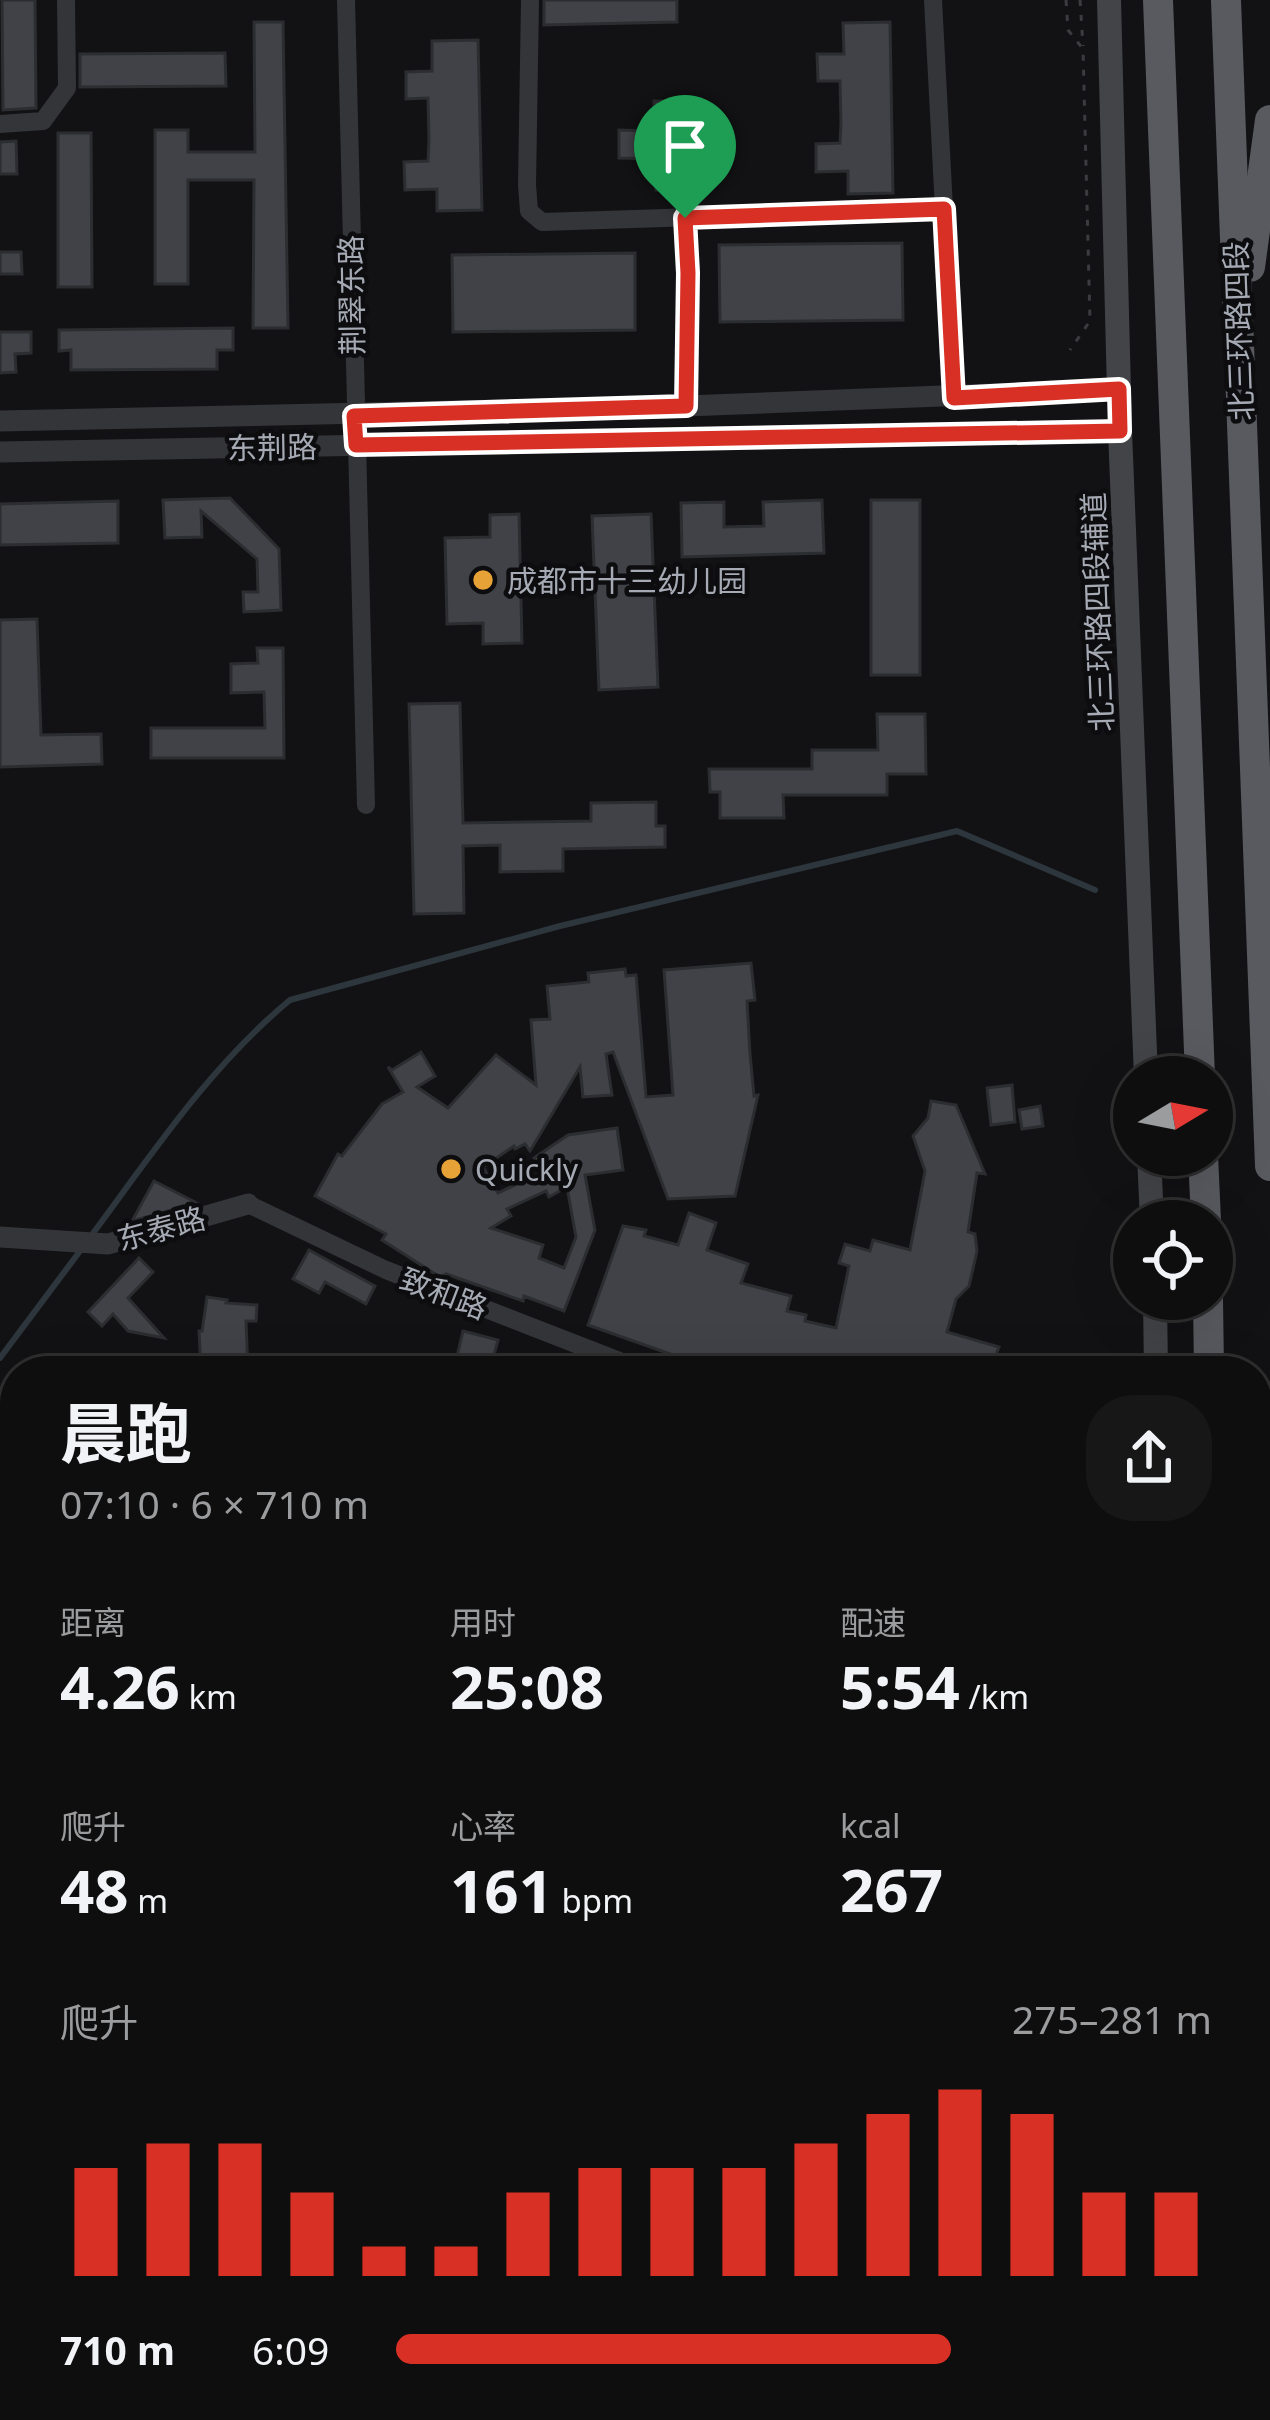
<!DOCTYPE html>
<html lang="zh">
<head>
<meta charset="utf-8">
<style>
	body { margin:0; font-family:"Noto Sans","Noto Sans SC",sans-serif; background:#171718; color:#f1f3f6; height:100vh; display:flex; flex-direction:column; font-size:45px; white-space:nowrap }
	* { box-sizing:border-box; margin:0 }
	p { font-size:39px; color:#9b9c9e }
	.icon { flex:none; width:66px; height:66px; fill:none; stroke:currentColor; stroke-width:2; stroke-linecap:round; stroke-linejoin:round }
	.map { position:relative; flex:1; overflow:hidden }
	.details { position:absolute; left:0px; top:1356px; width:1272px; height:1065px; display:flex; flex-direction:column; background:#0e0e0f; border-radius:48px 48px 0 0; box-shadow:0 12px 48px #0002,0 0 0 3px #2e2e2f }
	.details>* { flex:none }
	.needle { width:78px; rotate:80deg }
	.tools { position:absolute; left:1113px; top:1056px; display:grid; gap:24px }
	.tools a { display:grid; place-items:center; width:120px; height:120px; border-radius:50%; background:#0e0e0f; box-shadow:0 12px 48px #0002,0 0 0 3px #2e2e2f; font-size:60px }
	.pin { position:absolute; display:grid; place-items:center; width:102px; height:102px; color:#fff; margin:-123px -51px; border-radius:50% 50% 50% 0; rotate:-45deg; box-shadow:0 0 12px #0007 }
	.pin .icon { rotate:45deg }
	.round { display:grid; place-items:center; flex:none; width:126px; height:126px; border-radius:48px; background:#171718 }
	.summary { display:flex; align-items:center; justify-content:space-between; height:204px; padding:0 60px }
	h1 { font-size:66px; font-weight:700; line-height:90px }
	.stats { display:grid; grid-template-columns:repeat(3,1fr); gap:18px; height:204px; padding:12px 60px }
	.stats div { display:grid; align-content:center }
	.stats b { font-size:60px; font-weight:700 }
	.stats small { font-size:33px; font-weight:400 }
	.stats p { font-size:33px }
	.chart { height:336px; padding:24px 60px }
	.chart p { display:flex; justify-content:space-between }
	.chart svg { width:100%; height:216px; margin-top:12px; stroke:#d93025; stroke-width:6 }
	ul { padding:0 60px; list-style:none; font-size:39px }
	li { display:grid; grid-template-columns:192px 144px 1fr; align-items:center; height:90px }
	li i { height:30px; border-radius:15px; background:#d93025 }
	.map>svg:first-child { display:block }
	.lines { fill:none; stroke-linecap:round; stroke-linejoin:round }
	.stream { stroke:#2c363c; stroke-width:6 }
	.building { fill:#414247; stroke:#2c2d30; stroke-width:3; fill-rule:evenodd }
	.path { stroke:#3a3c3f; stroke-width:3; stroke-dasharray:6 9; stroke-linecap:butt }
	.minor { stroke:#343539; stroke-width:18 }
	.tertiary { stroke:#343539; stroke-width:21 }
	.secondary { stroke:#424448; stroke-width:24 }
	.trunk { stroke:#585a60; stroke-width:30 }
	.route-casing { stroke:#fff; stroke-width:24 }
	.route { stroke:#d93025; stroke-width:15 }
	.poi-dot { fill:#e7a237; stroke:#0d0d0f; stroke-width:4.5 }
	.labels { text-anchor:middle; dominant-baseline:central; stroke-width:9; stroke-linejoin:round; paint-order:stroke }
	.street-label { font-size:30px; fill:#a5aab4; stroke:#0d0d0f }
	.poi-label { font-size:30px; fill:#a5aab4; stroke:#0d0d0f; text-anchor:start }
</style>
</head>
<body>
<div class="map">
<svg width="1270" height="2420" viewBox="0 0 1270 2420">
	<rect width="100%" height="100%" fill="#121214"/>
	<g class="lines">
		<g class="stream">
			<path d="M91,1236c61,-82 119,-170 199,-236l270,-74 397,-95 138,59"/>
			<path d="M0,1358l83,-111"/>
		</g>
	</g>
	<g class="building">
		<path d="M2,0h33l1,108 -33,2z"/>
		<path d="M544,0h133v22l-133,3z"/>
		<path d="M254,22h29l5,306h-35l1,-148h-66v104h-33v-154h33v22h67z"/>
		<path d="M890,22l3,171 -45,1v-23l-32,1v-28l24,-1 1,-20 -1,-42h-22l-1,-27h27l-1,-31z"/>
		<path d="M478,40l4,170 -45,1v-22l-32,1 -1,-28 24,-1 1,-20 -1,-43 -22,1v-27l26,-1v-30z"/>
		<path d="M225,53l1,33 -146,1v-33z"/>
		<path d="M654,101h51l-1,90 -48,-1 1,-31 -38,-1v-28l34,1z"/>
		<path d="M58,133h33l1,154h-34z"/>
		<path d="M16,141l1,33h-17v-32z"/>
		<path d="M902,243l1,77 -183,2 -1,-77z"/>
		<path d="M0,252h21l1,22h-22z"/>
		<path d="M635,253v77l-182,2 -1,-77z"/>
		<path d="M233,328v22h-16v19l-146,1v-20l-12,1v-21z"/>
		<path d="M0,332h31v21l-16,1 1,18 -16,1z"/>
		<path d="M230,498l49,51 2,61 -37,2 -1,-20h15l-1,-33 -56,-48 1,26 -37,1 -2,-38z"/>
		<path d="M822,500l2,53 -142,4 -1,-54 43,-1v25l40,-1 -1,-24z"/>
		<rect x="871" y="500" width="49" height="175"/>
		<path d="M118,501v42l-118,2v-41z"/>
		<path d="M519,514l3,129 -39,1v-21l-36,1 -2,-86 45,-1v-22z"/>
		<path d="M651,514l7,173 -59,3 -7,-174z"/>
		<path d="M37,619l4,116 60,-1 1,30 -102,3v-147z"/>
		<path d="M257,648h26l1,110h-133v-30h114l-1,-36 -33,1v-29l27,-1z"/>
		<path d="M460,703l3,120 128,-2v-18l65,-1v24h9v21l-102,2v22l-63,1v-27l-37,1 1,67 -50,1 -5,-210z"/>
		<path d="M877,714h48l1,60h-39v21h-104l1,23h-64v-26h-10l-1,-23h103v-19h66z"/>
		<path d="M751,963l4,37 -8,1 3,53 4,42 4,-1 -23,101 -67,3 -55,-147 -7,2 6,41 -29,2 -3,-30 -50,84 -5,-7 -10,5 -1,-3 -31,21 15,26 44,-21 -8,-14 34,-23 49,-7 6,42 -38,5 10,55 -31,81 -40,-15 -1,5 -77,-27 -6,3 -58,-37 4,-6 -71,-38 23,-42 4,2 40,-52 21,-12 -15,-25 4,3 29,-18 14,24 -18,11 31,21 48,-53 40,30 -5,-65 19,-1 -3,-33 42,-4 -1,-9 37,-4 1,7 10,-1 10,122 27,-2 -9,-125zM567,1187l9,50 -12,31 -25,-10 4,-13 -52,-17 20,-12 -4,-7 39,-18 3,6z"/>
		<path d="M1012,1085l3,37 -24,3 -4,-37z"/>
		<path d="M931,1101l25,4 29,69 -8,-1 -9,59 7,2 2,17 -8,35 -13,13 -9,33 52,15 -4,11 32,9v4h-337l3,-9 -105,-37 35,-99 23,4 -2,6 34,9 11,-32 27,10 -9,27 41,14 -7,19 50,13 -4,15 19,4 -1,6 31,7 13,-62 -10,-3 6,-19 25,7 3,-11 37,10 15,-79 -12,-35 15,-18z"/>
		<path d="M1040,1106l3,20 -21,3 -3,-19z"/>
		<path d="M154,1181l43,22 -65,18z"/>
		<path d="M309,1250l66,36 -9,18 -41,-22 -6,11 -26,-14z"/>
		<path d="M139,1258l14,14 -25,26 36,40 -36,-7 -15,-17 -11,12 -14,-14z"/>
		<path d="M207,1297l20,3 -1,3 31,2 -1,16h-10l2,50 -47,-1 -2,-39h3z"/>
		<path d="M463,1331l35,9 -5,19 -39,10z"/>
		<path d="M15,1895v116l-15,26v-117z"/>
		<path d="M0,2159l15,9v127l-15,-2z"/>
	</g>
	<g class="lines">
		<g class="path">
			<path d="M1066,0l2,30 15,19 7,272 -20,29"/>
			<path d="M1080,0l3,46"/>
		</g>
		<g class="minor">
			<path d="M346,0l20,805"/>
			<path d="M530,0l-3,185 2,26 13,11 402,-13"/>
			<path d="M933,0l21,398"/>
			<path d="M0,124l43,-3 24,-33 -1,-88"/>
			<path d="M685,217l3,56 -2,133"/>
			<path d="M248,1204l138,66 259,101"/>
			<path d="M1257,1688l13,3"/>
		</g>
		<g class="tertiary">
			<path d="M0,421l686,-15 433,-17"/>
			<path d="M0,452l1120,-21"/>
			<path d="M0,1237l108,7 140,-40"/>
		</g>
		<g class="secondary">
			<path d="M1109,0l11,431 26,646"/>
			<path d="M1149,1155l3,66"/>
			<path d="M1155,1299l1,72"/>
			<path d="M1146,2420v-14"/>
		</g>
		<g class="trunk">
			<path d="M1158,0l42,1077"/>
			<path d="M1226,0l44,1166"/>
			<path d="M1250,267l20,-147"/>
			<path d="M1203,1155l3,66"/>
			<path d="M1208,1299l1,72"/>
			<path d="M1176,2406l1,14"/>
			<path d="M1199,2420v-14"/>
			<path d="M1267,2420l3,-370"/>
		</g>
	</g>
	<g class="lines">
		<g class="route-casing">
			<path id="route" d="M944,209l10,189 165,-9 1,42 -764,14 -2,-29 332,-10 2,-133 -3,-55z"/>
		</g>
		<use href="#route" class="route"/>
	</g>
	<g class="poi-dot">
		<circle cx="483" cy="580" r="12"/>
		<circle cx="451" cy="1169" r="12"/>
	</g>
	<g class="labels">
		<g class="street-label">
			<text transform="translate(351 295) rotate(-91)">荆翠东路</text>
			<text transform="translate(1238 331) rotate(-92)">北三环路四段</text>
			<text transform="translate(272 447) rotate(-1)">东荆路</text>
			<text transform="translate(1097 612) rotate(-92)">北三环路四段辅道</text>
			<text transform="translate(161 1228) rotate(-15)">东泰路</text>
			<text transform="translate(444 1293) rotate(21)">致和路</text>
		</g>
		<g class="poi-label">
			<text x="507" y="580">成都市十三幼儿园</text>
			<text x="475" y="1169">Quickly</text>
		</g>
	</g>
</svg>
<div class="tools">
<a><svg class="needle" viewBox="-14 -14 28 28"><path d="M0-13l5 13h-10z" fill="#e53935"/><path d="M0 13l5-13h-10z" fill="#9b9c9e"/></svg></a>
<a><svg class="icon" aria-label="locate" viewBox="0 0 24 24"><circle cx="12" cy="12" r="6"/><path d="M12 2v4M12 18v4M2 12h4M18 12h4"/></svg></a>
</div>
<div class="pin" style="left:685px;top:218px;background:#1e9e55"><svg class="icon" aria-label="arrive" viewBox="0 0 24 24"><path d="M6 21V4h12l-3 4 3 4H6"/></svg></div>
<section class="details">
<div class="summary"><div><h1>晨跑</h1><p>07:10 · 6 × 710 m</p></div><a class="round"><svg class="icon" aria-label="share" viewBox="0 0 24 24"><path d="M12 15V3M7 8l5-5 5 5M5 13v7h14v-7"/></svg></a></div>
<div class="stats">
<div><p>距离</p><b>4.26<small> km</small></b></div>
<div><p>用时</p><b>25:08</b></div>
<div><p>配速</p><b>5:54<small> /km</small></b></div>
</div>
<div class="stats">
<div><p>爬升</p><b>48<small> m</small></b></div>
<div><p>心率</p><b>161<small> bpm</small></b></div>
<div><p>kcal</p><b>267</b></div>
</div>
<div class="chart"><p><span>爬升</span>275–281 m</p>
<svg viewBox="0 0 160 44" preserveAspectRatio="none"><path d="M5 44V22M15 44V17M25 44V17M35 44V27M45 44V38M55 44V38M65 44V27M75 44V22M85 44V22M95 44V22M105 44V17M115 44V11M125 44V6M135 44V11M145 44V27M155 44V27"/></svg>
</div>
<ul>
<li><b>710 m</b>6:09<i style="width:68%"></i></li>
</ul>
</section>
</div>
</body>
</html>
